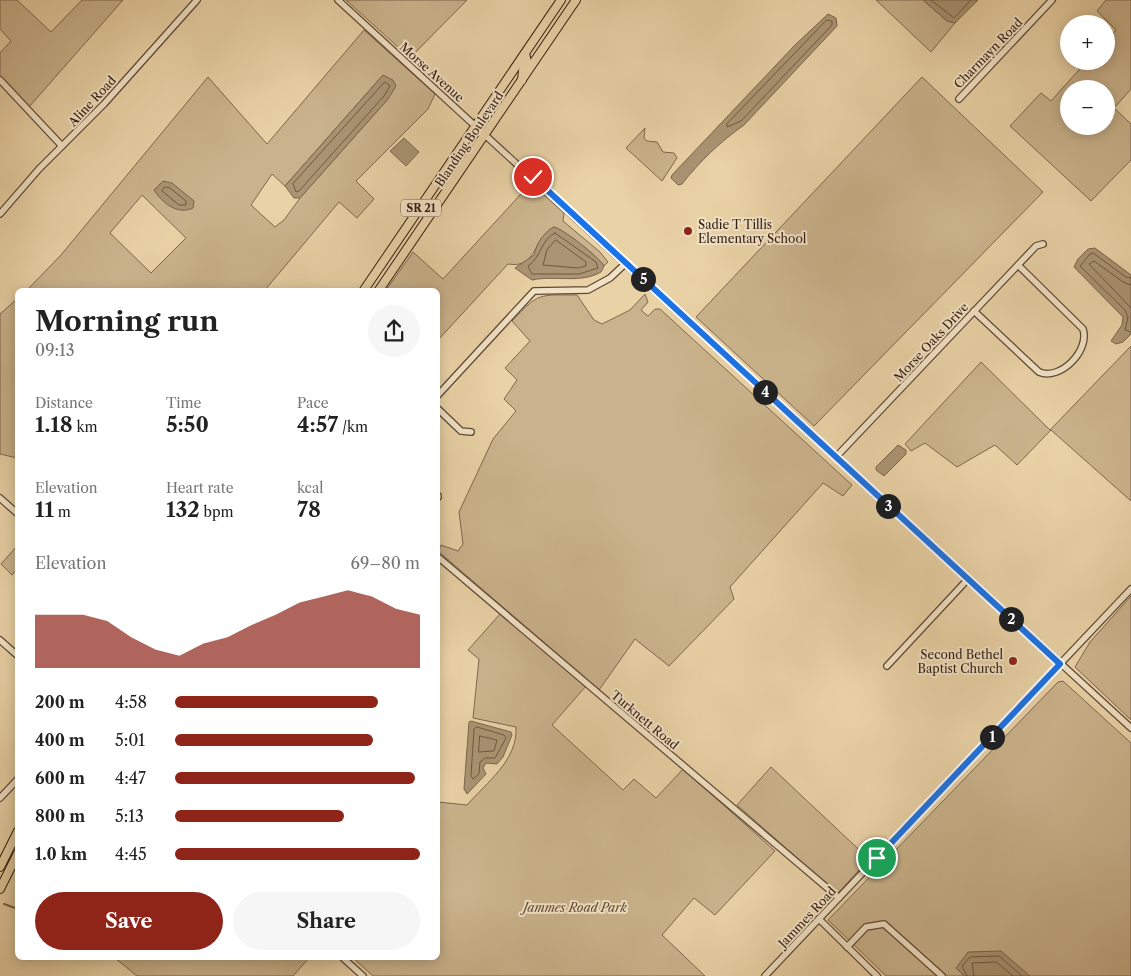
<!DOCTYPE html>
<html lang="en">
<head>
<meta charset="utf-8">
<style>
	body { margin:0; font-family:"Libre Caslon Text",serif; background:#f6f6f6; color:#222; height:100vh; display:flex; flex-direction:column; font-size:19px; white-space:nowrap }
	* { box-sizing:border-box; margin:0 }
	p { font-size:16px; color:#767676 }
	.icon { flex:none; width:28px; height:28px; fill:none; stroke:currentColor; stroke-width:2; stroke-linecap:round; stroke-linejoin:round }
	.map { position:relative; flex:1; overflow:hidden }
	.side { position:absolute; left:15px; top:288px; width:425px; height:672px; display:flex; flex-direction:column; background:#fff; border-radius:8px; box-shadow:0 2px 12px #0003 }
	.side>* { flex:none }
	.buttons { position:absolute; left:1060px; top:15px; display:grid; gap:10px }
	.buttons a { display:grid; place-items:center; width:55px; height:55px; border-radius:50%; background:#fff; box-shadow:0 2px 12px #0003; font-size:25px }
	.pin { position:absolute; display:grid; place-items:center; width:42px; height:42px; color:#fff; margin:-21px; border:2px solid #fff; border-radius:50%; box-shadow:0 1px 5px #0007 }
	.km { position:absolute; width:25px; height:25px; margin:-12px; border-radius:50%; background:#222; color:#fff; font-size:14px; line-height:25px; text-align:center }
	.round { display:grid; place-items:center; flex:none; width:52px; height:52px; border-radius:26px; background:#f6f6f6 }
	.overview { display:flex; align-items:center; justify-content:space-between; height:85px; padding:0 20px }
	h1 { font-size:28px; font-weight:800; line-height:38px }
	.stats { display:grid; grid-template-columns:repeat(3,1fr); gap:8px; height:85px; padding:5px 20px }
	.stats div { display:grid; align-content:center }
	.stats b { font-size:21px; font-weight:800 }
	.stats small { font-size:14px; font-weight:400 }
	.stats p { font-size:14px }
	.chart { height:140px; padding:10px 20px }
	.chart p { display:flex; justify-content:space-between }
	.chart svg { width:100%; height:90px; margin-top:5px; fill:#8f2418; opacity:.7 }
	.primary-button { display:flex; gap:10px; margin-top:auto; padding:10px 20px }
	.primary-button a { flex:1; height:58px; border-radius:30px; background:#8f2418; color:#fff; font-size:20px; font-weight:800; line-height:58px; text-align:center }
	.primary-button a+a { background:#f6f6f6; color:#222 }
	ul { padding:0 20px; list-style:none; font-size:16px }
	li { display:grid; grid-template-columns:80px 60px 1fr; align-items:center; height:38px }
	li i { height:12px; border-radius:6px; background:#8f2418 }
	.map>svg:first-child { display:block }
	.green { fill:#cab38c; stroke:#7e674e; fill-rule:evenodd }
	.water { fill:#aa9473; stroke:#7a644b }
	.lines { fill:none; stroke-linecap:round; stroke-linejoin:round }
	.shore { stroke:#6e5842; stroke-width:1 }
	.stream { stroke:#7a644b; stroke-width:2 }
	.minor-casing { stroke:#5f4936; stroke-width:8 }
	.major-casing { stroke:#311b10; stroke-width:10 }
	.minor { stroke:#f1e2c5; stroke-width:5.5 }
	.major { stroke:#e9d2a6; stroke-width:8 }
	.route-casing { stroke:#fff; stroke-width:10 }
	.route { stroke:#1a73e8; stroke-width:6 }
	.poi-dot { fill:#8f2418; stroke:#f1e2c5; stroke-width:2 }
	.labels { text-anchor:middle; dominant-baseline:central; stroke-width:4; stroke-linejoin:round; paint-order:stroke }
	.shield { fill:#f1e2c5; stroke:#6b5746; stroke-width:1 }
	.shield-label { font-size:11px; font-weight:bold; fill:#311b10 }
	.street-label { font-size:12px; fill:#311b10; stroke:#f1e2c5 }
	.poi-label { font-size:12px; fill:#311b10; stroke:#f1e2c5; text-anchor:start }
	.park-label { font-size:12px; font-style:italic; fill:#5f4935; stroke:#f1e2c5 }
</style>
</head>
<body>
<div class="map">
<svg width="1131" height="976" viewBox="0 0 1131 976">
	<rect width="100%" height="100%" fill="#e9d2a6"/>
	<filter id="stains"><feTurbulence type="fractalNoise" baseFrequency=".004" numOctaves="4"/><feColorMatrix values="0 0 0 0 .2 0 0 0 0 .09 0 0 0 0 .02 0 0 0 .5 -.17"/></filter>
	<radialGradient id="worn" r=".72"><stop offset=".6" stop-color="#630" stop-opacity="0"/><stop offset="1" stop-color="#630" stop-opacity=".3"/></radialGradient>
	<g class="green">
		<path d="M0,0h17l34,32 31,-32h41l-94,107 -29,-31v-23l11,-12 -11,-12z"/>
		<path d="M346,0h121l-57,58z"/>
		<path d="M876,0h47l24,21 8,2 -24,29z"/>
		<path d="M1106,0h25v89l-17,19 17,16v36l-40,41 -81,-75 31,-33 10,8 36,-40h19v-20l10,-11 -19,-19zM1069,89h37v37h-37z"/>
		<path d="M364,30l71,64 -7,15 -72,72 18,18 -17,19 -18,-16 -74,88h-238l34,-35 147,-178 59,67zM383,75l5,24 -88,99 -16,22 -9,7 -24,-22 21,-31 13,12zM142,195l44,43 -35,35 -41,-40z"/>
		<path d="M922,77l121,115 -229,234 -118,-109z"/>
		<path d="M645,128l-1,10 3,3 10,1 6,10 11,1 3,5 -15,23 -36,-33z"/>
		<path d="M531,183l33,30 -1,8 37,31 8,10 -4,4c-5,-9 -41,-37 -50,-39 -22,11 -16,42 -46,37l-70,76v-50h-52l27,-38 30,27z"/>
		<path d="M645,294l3,8 -7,8 7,6 7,-7h5l192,176 -9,11 -20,-13 -93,104 4,12 -65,67 -34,-27 -36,51 -161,-139 3,-6 17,6 5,-7 -4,-32 34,-73 23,-28 -12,-12 13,-19 -12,-12 25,-27 -18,-20c27,-29 27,-26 65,-26l17,25 8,4 28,-14z"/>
		<path d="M17,299v159l-17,-4v-140z"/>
		<path d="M1131,346v155l-80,-71 -34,35 -22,-20 -38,22 -32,-24 -14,8 -6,-7 76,-82 69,68z"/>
		<path d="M17,546v23l-5,6 -11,-11z"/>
		<path d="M1131,596v124l-56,-53 15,-25z"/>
		<path d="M500,614l86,72 -34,39 71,65 11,-11 22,19 27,-29 92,82 -60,64 -21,-17 -32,37 43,41h-332l-20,-18h85v-156l29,3c20,-23 51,-45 49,-78l-43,-9 6,-59 -11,-9z"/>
		<path d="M1063,681l68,62v233h-245l-58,-56 230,-238z"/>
		<path d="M771,767l98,92 -30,33 -9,-5 -93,-82z"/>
		<path d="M115,958h194l-16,18h-156z"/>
	</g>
	<g class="water">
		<path d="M923,0h55l-23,23 -8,-2z"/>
		<path d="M828,14l8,4 1,8 -93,99c-24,17 -44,36 -62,59l-4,1 -7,-7 1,-3 123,-130z"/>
		<path d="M383,75l10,5 3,6 -8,13 -88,99h-6l-9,-12z"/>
		<path d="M404,138l15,14 -13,14 -16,-15z"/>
		<path d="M163,181l9,2 22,18 -1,7c-15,7 -30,-4 -39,-18z"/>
		<path d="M554,227c9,2 45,30 50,39l-3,6c-21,12 -45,3 -69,8l-17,-12 19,-13c3,-12 9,-22 20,-28z"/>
		<path d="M1095,248l36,27v59l-8,8 -7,2 -5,-3 11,-16 1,-8 -49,-50 4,-8 10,-10z"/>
		<path d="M898,445l8,5v4l-22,22 -8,-6v-3z"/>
		<path d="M471,721l40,11 1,3 -9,22 -6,7 -11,-1 -3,5 3,6 -19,20 -3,-5 5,-67z"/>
		<path d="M1001,951l29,25h-66l-8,-8 12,-16z"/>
	</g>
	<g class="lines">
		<g class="shore">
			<path d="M931,0l23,18 17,-18"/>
			<path d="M827,20l5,1v4l-91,96 -14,6v-3z"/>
			<path d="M385,82l5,4 -6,10 -85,95 -3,1 -3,-8z"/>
			<path d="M165,187l5,1 16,13v4h-7l-17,-14z"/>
			<path d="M555,233l41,29 2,6 -19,6h-47l-4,-8c13,-8 13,-27 27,-33z"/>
			<path d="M556,240l30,22v4l-8,2 -35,-3 4,-15z"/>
			<path d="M1131,278l-5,-1 -33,-24 -3,1 -10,12 45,44 3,7 -3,13 6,2"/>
			<path d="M1131,285l-8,-3 -29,-21 -5,3 42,44"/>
			<path d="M477,727l27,8 2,3 -11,20h-10l-5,4 -1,12 -6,5 -2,-3 3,-47z"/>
			<path d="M480,736l17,4 -3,11 -15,1z"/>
			<path d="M967,976l-5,-10 8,-9 29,-1 23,20"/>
			<path d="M974,976l-2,-13 24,-1 17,14"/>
		</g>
		<path class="stream" d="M4,904l14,5"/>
		<g class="minor-casing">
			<g id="minor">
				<path d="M338,0l793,728"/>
				<path d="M0,80l62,66"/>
				<path d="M959,99l93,-99"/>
				<path d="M0,214l39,-45 65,-65 93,-104"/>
				<path d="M974,311l65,61c21,9 51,-21 44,-43l-65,-64"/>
				<path d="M438,395l96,-104 54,-1 22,-12 16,-15"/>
				<path d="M438,409l23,22 10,1"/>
				<path d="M836,457l200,-211 7,-2"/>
				<path d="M438,496v1"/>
				<path d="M0,498l18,16"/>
				<path d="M438,557l401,341"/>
				<path d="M0,640l18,16"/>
				<path d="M887,666l81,-87"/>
				<path d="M0,798l18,-19"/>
				<path d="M819,919l58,57"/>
				<path d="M847,947l19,-20 18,-3 58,52"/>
				<path d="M343,958l20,18"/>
				<path d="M765,976l366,-387"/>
			</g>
		</g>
		<g class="major-casing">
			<g id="major">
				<path d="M522,80l1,-10 4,-9 -2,-7"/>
				<path d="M364,290l197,-290"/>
				<path d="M379,290l197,-290"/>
				<path d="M0,867l18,-36"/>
				<path d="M0,889l18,-36"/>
			</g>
		</g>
		<use href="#minor" class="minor"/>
		<use href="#major" class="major"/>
	</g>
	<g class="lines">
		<g class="route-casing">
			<path id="route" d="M533,177l527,487 -183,194"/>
		</g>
		<use href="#route" class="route"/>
	</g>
	<g class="poi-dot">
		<circle cx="688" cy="231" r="5"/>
		<circle cx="1013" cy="661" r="5"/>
	</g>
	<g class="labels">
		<rect class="shield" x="401" y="199.5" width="40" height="17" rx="4"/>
		<g class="shield-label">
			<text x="421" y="208">SR 21</text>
		</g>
		<g class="street-label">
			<text transform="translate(988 53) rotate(-46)">Charmayn Road</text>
			<text transform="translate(432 72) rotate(42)">Morse Avenue</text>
			<text transform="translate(92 101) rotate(-47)">Aline Road</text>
			<text transform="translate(469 139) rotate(-56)">Blanding Boulevard</text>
			<text transform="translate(931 342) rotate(-47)">Morse Oaks Drive</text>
			<text transform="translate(645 720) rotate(40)">Turknett Road</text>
			<text transform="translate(807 917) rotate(-47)">Jammes Road</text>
		</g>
		<g class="poi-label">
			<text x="698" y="224">Sadie T Tillis<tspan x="698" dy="14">Elementary School</tspan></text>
			<text x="1003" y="654" text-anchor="end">Second Bethel<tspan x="1003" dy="14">Baptist Church</tspan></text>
		</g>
		<g class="park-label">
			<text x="575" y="907">Jammes Road Park</text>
		</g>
	</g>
	<rect width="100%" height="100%" filter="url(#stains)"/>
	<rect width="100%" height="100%" fill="url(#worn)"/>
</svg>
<div class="buttons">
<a>+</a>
<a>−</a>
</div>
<div class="pin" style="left:877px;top:858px;background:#1e9e55"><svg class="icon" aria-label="arrive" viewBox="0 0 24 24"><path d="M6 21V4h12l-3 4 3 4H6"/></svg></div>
<div class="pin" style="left:533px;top:177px;background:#d93025"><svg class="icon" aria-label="check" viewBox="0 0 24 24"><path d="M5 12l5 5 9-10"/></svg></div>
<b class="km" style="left:992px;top:737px">1</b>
<b class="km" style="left:1011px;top:619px">2</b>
<b class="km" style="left:888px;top:506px">3</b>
<b class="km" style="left:765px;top:392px">4</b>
<b class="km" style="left:643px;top:279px">5</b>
<section class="side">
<div class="overview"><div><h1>Morning run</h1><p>09:13</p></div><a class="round"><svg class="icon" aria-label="share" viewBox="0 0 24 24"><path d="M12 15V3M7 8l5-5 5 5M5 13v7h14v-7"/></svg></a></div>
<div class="stats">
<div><p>Distance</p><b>1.18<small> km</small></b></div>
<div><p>Time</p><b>5:50</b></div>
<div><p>Pace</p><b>4:57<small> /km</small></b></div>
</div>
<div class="stats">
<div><p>Elevation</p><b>11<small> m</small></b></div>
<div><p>Heart rate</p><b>132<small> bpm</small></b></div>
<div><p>kcal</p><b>78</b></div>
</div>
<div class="chart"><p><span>Elevation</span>69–80 m</p>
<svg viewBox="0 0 160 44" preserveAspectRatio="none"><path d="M0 44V18L10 18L20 18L30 21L40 29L50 35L60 38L70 32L80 29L90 23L100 18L110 12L120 9L130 6L140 9L150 15L160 18V44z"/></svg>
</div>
<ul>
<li><b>200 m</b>4:58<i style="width:83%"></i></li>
<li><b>400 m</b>5:01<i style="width:81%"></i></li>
<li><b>600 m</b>4:47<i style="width:98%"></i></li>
<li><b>800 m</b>5:13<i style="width:69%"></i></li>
<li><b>1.0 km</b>4:45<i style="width:100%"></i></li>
</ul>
<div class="primary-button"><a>Save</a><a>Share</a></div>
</section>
</div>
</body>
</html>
